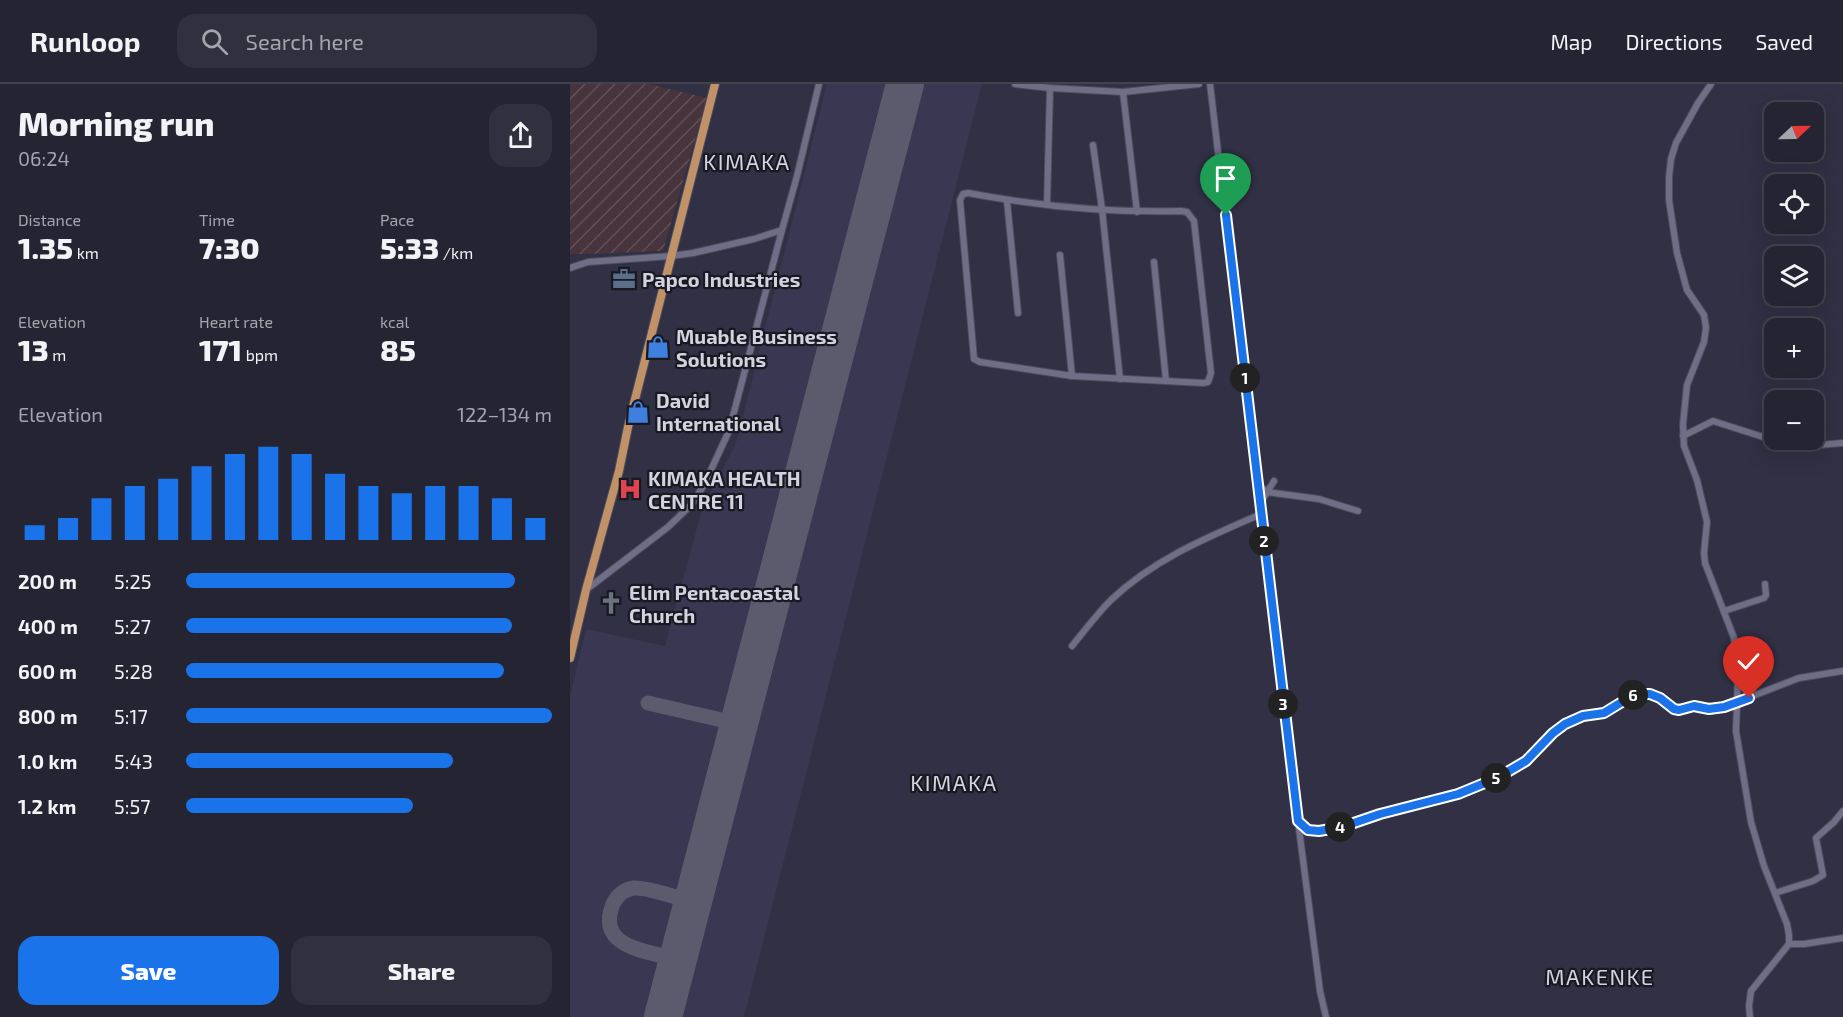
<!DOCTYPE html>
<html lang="en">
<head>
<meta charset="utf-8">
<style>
	body { margin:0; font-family:"Exo 2",sans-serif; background:#31303f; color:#f1f3f6; height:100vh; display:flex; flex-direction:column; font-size:22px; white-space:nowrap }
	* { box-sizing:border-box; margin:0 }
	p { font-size:20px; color:#a3a4ac }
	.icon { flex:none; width:33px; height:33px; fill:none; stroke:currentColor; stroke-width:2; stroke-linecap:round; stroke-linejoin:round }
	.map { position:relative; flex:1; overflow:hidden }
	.drawer { display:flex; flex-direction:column; background:#252433; width:570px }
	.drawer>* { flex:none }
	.needle { width:39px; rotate:68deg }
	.fabs { position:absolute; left:1194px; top:18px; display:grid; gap:12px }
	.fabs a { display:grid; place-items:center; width:60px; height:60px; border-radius:12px; background:#252433; box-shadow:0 6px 24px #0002,0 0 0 2px #42414e; font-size:30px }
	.pin { position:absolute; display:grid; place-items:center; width:51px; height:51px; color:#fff; margin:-62px -26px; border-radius:50% 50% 50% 0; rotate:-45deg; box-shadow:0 0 6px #0007 }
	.pin .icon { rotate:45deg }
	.km { position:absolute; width:30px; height:30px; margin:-15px; border-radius:50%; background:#222; color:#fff; font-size:16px; line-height:30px; text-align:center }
	.round { display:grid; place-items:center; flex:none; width:63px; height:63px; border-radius:18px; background:#31303f }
	.head { display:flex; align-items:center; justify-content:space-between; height:102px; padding:0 18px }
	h1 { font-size:33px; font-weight:800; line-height:45px }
	.figures { display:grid; grid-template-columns:repeat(3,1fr); gap:9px; height:102px; padding:6px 18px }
	.figures div { display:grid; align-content:center }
	.figures b { font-size:30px; font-weight:800 }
	.figures small { font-size:16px; font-weight:400 }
	.figures p { font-size:16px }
	.chart { height:168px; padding:12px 18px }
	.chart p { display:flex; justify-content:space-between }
	.chart svg { width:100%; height:108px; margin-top:6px; stroke:#1a73e8; stroke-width:6 }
	.primary-button { display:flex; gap:12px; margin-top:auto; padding:12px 18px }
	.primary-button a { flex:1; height:69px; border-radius:18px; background:#1a73e8; color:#fff; font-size:24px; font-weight:800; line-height:69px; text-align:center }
	.primary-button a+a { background:#31303f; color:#f1f3f6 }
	ul { padding:0 18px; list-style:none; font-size:20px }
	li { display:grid; grid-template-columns:96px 72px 1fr; align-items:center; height:45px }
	li i { height:15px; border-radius:8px; background:#1a73e8 }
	header { display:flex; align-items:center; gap:36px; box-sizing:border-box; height:84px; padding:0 30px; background:#252433; border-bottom:2px solid #42414e }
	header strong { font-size:28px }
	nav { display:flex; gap:33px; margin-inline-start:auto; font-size:21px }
	.search { width:420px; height:54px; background:#31303f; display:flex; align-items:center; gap:15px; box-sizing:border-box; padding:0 21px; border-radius:18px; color:#a3a4ac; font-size:22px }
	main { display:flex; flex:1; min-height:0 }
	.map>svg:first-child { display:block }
	.built { fill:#393752 }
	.industrial { fill:url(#industrial-furrows) }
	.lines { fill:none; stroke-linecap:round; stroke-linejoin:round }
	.taxiway { stroke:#5c5a6d; stroke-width:15 }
	.runway { stroke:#5c5a6d; stroke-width:38 }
	.minor-casing { stroke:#4d4b5d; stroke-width:8 }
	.major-casing { stroke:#4d4b5d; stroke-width:10 }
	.minor { stroke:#6f6e86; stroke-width:6 }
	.major { stroke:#c19268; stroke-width:8 }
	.route-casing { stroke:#fff; stroke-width:12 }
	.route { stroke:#1a73e8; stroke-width:8 }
	.labels { text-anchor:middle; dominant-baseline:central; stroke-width:4.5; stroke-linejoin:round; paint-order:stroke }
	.poi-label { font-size:20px; font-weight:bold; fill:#d3d2e0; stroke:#191922; text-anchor:start }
	.quarter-label { font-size:22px; letter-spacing:1.5px; fill:#d3d2e0; stroke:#191922 }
</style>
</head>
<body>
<header>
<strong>Runloop</strong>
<div class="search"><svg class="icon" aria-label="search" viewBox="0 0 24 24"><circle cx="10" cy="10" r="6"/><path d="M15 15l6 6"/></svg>Search here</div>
<nav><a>Map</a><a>Directions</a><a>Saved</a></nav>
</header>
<main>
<section class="drawer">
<div class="head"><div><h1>Morning run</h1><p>06:24</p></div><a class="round"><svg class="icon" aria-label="share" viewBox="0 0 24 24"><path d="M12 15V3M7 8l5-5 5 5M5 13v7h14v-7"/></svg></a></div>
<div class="figures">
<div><p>Distance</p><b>1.35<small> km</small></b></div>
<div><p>Time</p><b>7:30</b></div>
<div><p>Pace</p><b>5:33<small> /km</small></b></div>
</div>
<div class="figures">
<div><p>Elevation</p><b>13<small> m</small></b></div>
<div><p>Heart rate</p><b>171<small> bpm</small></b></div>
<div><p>kcal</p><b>85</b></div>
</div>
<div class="chart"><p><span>Elevation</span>122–134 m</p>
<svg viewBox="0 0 160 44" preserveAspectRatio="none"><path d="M5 44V38M15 44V35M25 44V27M35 44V22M45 44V19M55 44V14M65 44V9M75 44V6M85 44V9M95 44V17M105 44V22M115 44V25M125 44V22M135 44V22M145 44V27M155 44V35"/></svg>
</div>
<ul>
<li><b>200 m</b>5:25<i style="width:90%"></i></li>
<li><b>400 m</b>5:27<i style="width:89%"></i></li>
<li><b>600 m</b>5:28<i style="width:87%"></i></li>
<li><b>800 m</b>5:17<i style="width:100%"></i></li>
<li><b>1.0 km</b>5:43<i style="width:73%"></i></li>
<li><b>1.2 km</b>5:57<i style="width:62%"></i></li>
</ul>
<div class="primary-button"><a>Save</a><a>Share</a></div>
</section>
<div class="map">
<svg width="1273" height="933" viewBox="0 0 1273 933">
	<defs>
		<pattern id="industrial-furrows" width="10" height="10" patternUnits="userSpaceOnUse" patternTransform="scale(1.5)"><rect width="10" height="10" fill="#47343c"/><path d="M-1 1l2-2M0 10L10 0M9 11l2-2" fill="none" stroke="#615058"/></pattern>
	</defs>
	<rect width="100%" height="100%" fill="#313044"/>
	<path class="built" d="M257,0h155l-238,933h-174v-321l16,-67 79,17 37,-137 34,-66z"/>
	<path class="industrial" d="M0,0h79l58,14 -44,153 -73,3h-20z"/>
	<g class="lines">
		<g class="taxiway">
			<path d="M78,619l91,21"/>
			<path d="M108,875c-29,-7 -83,-11 -65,-55 4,-9 12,-15 21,-16 14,-1 44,10 59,14"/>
		</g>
		<path class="runway" d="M93,933l242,-933"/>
		<g class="minor-casing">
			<g id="minor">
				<path d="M445,0l35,4 73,4 76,-8"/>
				<path d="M640,0l74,629 36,278 6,26"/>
				<path d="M1141,0l-13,19 -22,40 -5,16 -2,18v23l8,53 10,37 17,25 2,13 -2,14 -17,43 -4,39 1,22 13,34 10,42 -3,31 1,10 29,75 4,38 -2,55 15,91 13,44 23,58 2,11v9l-38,47 -2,15 1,11"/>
				<path d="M553,8l14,120"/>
				<path d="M523,61l9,64 18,170"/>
				<path d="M398,109c70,13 142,20 213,18l6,1 7,9 17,152 -3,9 -5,1 -131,-7 -92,-14 -6,-3 -14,-159 3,-6z"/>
				<path d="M437,117l11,112"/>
				<path d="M477,121l3,-117"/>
				<path d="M490,171l12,121"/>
				<path d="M584,178l12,119"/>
				<path d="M0,184l18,-6 83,-6 22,-3 61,-14 28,-9 15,-54 22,-92"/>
				<path d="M1113,352l30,-15 72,23 21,2 37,-3"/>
				<path d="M687,399l10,9 52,7 39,12"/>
				<path d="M690,420l14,-23"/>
				<path d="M17,505l81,-62 23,-22 13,-20 25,-54 53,-201"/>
				<path d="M1154,527l40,-13 2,-3 -1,-11"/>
				<path d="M502,562c13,-16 25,-32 39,-46 43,-41 97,-63 150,-86"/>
				<path d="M728,737l10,9 11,1 23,-4 38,-12 78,-21 39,-16 29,-17 27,-28 12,-9 18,-8 21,-3 31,-19h15l10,4 14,11 5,1 15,-4 15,3 15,-2 75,-29 44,-7"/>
				<path d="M1205,809l38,-12 10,-6 -7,-37 18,-16 9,-11"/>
				<path d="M1219,860h15l39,-6"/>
			</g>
		</g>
		<g class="major-casing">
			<path id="major" d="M0,574l16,-68 33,-119 9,-44 87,-343"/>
		</g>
		<use href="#minor" class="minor"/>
		<use href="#major" class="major"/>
	</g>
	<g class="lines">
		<g class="route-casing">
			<path id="route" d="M656,131l72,606 10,9 11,1 23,-4 38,-13 78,-20 39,-16 29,-17 27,-28 12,-9 18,-8 21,-3 31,-19h15l10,4 14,11 5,1 15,-4 15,3 15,-2 25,-9"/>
		</g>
		<use href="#route" class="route"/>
	</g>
	<defs>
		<g id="office-bare" transform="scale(1.8)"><path d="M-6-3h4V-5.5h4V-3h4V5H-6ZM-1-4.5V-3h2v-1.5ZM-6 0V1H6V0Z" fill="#5c6f8a" stroke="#191922" stroke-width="2.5" paint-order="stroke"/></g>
		<g id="shop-bare" transform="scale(1.8)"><path d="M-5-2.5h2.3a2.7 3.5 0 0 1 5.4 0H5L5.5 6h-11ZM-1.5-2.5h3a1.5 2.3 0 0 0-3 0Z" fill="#3f7fe0" stroke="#191922" stroke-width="2.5" paint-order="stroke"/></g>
		<g id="hospital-bare" transform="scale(1.8)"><path d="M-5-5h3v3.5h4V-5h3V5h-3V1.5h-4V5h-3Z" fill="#e0444e" stroke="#191922" stroke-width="2.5" paint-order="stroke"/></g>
		<g id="church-bare" transform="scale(1.8)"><path d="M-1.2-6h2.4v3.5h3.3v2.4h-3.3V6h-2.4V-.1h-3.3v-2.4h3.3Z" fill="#6b7280" stroke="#191922" stroke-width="2.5" paint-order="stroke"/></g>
	</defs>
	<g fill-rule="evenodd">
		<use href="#office-bare" x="54" y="195"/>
		<use href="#shop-bare" x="88" y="263"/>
		<use href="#shop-bare" x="68" y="328"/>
		<use href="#hospital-bare" x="60" y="405"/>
		<use href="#church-bare" x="41" y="519"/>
	</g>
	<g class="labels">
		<g class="poi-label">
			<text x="72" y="195">Papco Industries</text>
			<text x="106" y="252">Muable Business<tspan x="106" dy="23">Solutions</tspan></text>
			<text x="86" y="316">David<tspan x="86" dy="23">International</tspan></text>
			<text x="78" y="394">KIMAKA HEALTH<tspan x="78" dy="23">CENTRE 11</tspan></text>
			<text x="59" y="508">Elim Pentacoastal<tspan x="59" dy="23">Church</tspan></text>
		</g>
		<g class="quarter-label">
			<text x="177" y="77">KIMAKA</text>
			<text x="384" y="698">KIMAKA</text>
			<text x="1030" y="892">MAKENKE</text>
		</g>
	</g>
</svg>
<div class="fabs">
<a><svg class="needle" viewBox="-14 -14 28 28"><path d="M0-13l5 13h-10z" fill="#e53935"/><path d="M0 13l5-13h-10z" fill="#a3a4ac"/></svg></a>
<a><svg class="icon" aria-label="locate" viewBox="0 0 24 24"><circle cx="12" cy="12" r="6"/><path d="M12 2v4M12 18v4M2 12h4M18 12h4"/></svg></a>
<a><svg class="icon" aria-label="layers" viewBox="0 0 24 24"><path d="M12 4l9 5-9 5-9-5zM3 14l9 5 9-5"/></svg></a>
<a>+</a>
<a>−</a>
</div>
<div class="pin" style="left:656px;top:131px;background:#1e9e55"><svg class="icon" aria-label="arrive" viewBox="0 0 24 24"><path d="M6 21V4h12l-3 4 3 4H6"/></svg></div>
<div class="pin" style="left:1179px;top:614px;background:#d93025"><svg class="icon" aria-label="check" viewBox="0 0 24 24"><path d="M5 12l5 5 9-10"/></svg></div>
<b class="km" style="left:675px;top:294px">1</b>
<b class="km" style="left:694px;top:457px">2</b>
<b class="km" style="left:713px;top:620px">3</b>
<b class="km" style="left:770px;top:743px">4</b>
<b class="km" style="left:926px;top:694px">5</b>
<b class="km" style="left:1063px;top:611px">6</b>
</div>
</main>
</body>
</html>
